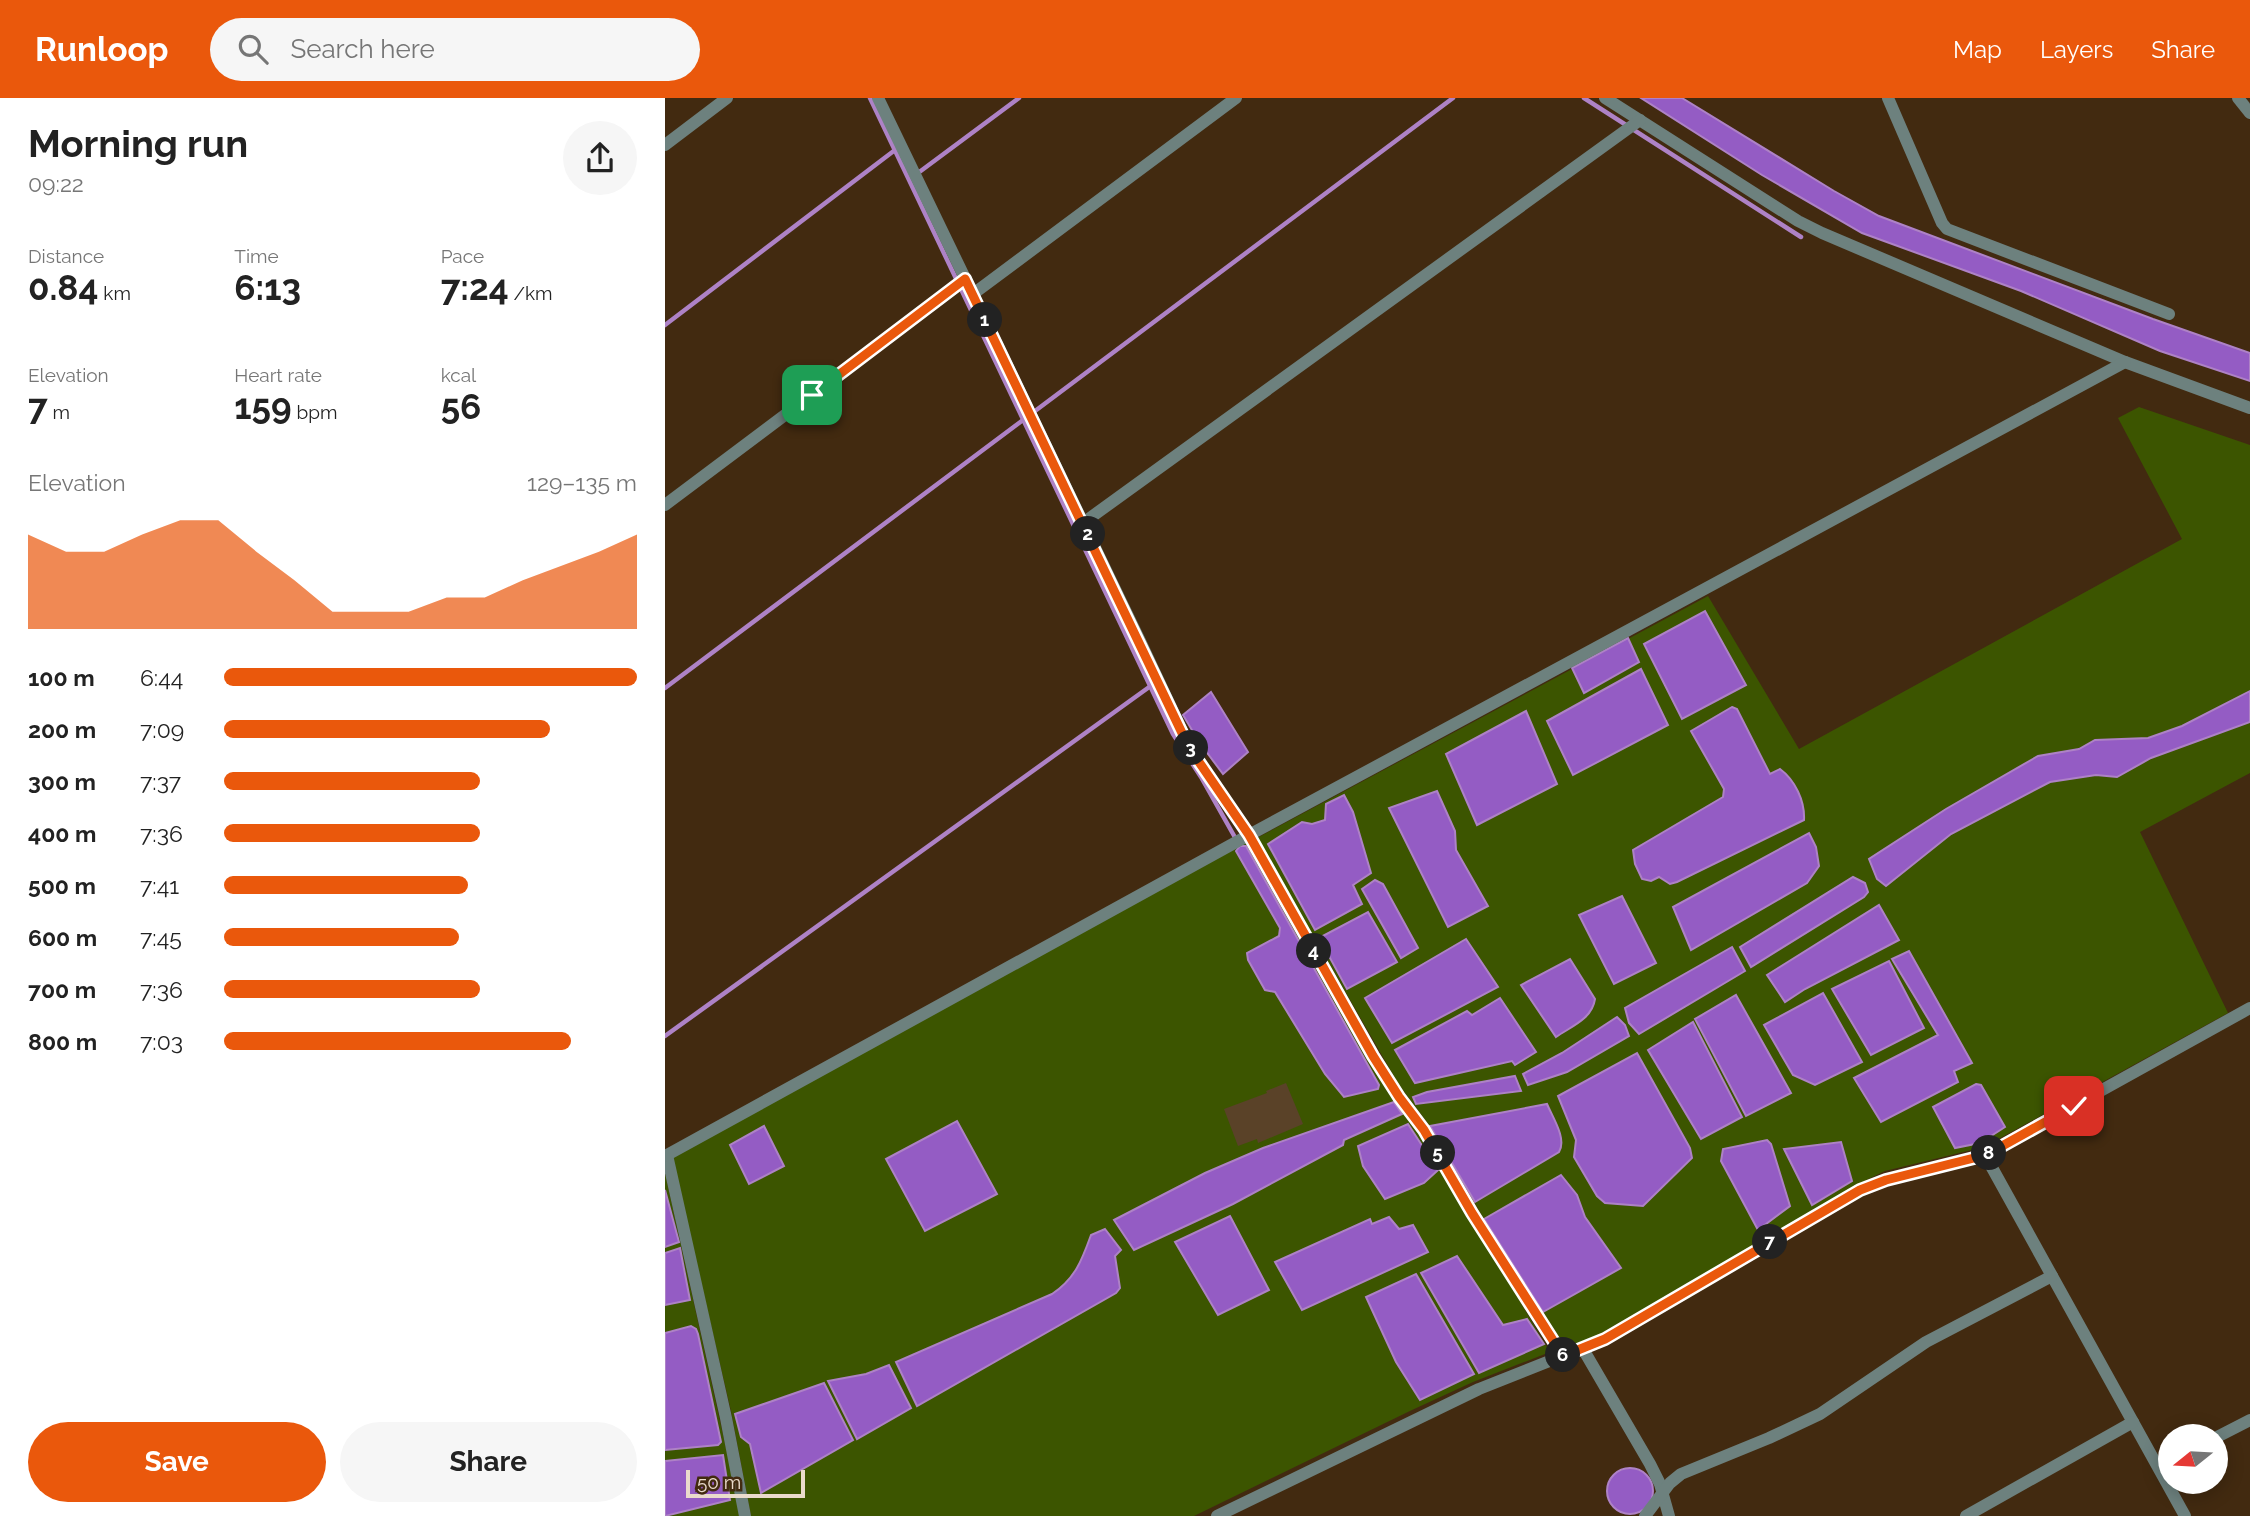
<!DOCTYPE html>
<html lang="en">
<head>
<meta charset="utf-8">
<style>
	body { margin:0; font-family:Raleway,sans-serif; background:#f6f6f6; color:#222; height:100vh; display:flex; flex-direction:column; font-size:26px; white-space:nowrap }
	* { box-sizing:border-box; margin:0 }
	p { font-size:23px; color:#767676 }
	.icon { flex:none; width:38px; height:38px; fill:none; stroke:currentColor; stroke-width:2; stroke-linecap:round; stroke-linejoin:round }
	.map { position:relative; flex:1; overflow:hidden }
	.side { display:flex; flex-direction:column; background:#fff; width:665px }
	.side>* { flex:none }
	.needle { width:46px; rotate:252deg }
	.controls { position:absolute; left:1493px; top:1326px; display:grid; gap:14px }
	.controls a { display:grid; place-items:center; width:70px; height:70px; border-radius:50%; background:#fff; box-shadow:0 4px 18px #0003; font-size:35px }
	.scale { position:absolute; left:21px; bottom:18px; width:119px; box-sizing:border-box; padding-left:7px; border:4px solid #eadbcc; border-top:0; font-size:19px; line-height:24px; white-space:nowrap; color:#eadbcc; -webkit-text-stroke:5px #422a10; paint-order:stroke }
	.pin { position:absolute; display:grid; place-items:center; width:60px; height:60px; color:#fff; margin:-30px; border-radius:14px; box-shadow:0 4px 10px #0006 }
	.km { position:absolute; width:35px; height:35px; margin:-18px; border-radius:50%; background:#222; color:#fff; font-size:19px; line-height:35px; text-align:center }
	.round { display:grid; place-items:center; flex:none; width:74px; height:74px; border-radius:37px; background:#f6f6f6 }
	.summary { display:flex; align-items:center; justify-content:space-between; height:119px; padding:0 28px }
	h1 { font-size:38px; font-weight:700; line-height:52px }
	.metrics { display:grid; grid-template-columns:repeat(3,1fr); gap:10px; height:119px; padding:7px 28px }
	.metrics div { display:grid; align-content:center }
	.metrics b { font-size:35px; font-weight:700 }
	.metrics small { font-size:19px; font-weight:400 }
	.metrics p { font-size:19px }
	.chart { height:196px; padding:14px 28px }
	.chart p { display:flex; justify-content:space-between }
	.chart svg { width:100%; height:126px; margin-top:7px; fill:#ea580c; opacity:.7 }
	.button { display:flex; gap:14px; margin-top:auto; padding:14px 28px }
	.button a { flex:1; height:80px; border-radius:42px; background:#ea580c; color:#fff; font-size:28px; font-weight:700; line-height:80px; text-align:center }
	.button a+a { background:#f6f6f6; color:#222 }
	ul { padding:0 28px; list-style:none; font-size:23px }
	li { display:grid; grid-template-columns:112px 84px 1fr; align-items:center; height:52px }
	li i { height:18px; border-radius:9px; background:#ea580c }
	header { display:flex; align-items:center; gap:42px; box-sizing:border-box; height:98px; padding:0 35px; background:#ea580c; color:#fff }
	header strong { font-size:33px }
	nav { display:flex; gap:38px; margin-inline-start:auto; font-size:24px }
	.search { width:490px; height:63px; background:#f6f6f6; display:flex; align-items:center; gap:18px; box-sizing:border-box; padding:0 24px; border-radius:38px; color:#767676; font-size:26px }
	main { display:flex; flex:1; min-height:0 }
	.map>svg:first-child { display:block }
	.green { fill:#3c5500 }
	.water { fill:#945cc4; stroke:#ae82c6; stroke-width:2 }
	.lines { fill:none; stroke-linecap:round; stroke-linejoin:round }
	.stream { stroke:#ae82c6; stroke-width:4.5 }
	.building { fill:#5a4228 }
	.street { stroke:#6d817e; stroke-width:12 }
	.route-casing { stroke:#fff; stroke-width:14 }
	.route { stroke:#ea580c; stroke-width:9 }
</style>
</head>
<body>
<header>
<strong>Runloop</strong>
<div class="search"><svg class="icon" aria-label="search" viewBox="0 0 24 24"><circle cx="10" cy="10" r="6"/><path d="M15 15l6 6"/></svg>Search here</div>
<nav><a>Map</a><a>Layers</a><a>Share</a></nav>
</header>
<main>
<section class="side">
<div class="summary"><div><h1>Morning run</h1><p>09:22</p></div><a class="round"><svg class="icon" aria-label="share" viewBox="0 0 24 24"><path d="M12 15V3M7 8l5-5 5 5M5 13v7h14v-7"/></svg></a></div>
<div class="metrics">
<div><p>Distance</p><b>0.84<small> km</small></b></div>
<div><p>Time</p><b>6:13</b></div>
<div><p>Pace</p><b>7:24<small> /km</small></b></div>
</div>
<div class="metrics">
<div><p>Elevation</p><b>7<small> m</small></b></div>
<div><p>Heart rate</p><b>159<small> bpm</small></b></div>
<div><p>kcal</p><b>56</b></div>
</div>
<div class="chart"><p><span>Elevation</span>129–135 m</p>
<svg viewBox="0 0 160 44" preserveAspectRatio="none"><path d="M0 44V11L10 17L20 17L30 11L40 6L50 6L60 17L70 27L80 38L90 38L100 38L110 33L120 33L130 27L140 22L150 17L160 11V44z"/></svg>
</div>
<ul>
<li><b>100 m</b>6:44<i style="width:100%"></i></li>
<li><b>200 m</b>7:09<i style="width:79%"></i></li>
<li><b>300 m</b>7:37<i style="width:62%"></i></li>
<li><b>400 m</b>7:36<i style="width:62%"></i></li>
<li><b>500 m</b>7:41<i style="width:59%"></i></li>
<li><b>600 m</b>7:45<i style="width:57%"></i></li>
<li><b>700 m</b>7:36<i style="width:62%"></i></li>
<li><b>800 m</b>7:03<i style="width:84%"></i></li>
</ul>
<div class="button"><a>Save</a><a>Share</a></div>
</section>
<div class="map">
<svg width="1585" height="1418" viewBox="0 0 1585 1418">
	<rect width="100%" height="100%" fill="#422a10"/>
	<g class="green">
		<path d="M1474,309l111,38v328l-110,59 88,181 -244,134 -99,24 -27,13 -258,150 -34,14 -82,-129 -54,-93 -31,-41 -142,-247 451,-242 91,153 383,-210 -64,-121z"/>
		<path d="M582,744l303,510 -77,30 -61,28 -218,106h-443l-20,-105 -59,-253z"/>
		<path d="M0,1075l76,343h-76z"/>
	</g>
	<g class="water">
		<path d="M976,0h41l152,93 45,25 274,103 97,34v28l-90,-30 -139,-60 -159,-58 -100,-58z"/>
		<path d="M1040,513l41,74 -64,34 -38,-75z"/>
		<path d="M963,540l11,24 -55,31 -12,-25z"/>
		<path d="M976,571l27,56 -95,50 -26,-54z"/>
		<path d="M1585,593v31l-99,36 -34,19 -21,-2 -46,7 -99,52 -65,52 -9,-7 -8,-20 77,-50 92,-53 41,-7 16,-9 53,-2 34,-12z"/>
		<path d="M546,594l37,60 -25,22 -24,-32 -16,-27z"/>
		<path d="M1067,609l5,2 33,65 10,-5c15,11 25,32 24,51l-127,62 -7,2 -11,-7 -8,4 -9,-2 -7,-15 -2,-14 90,-53 1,-8 -33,-58z"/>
		<path d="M861,613l31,73 -80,41 -31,-71z"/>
		<path d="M772,693l18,40 1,19 32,56 -40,21 -59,-119z"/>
		<path d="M679,697l9,17 18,61 -18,12 9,19 -47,26 -47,-86 34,-22 10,2 13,-4 1,-16z"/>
		<path d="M1144,735l7,14 3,19 -12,17 -116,67 -18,-43z"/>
		<path d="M575,748h6l133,239 -1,4 -34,8 -19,-23 -50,-82 -10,-2 -17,-30 -1,-7 32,-17 1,-8 -44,-77z"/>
		<path d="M1188,779l12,6 3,9 -4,5 -113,70 -11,-20z"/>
		<path d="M710,782l8,4 35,64 -17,10 -39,-69z"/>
		<path d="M957,798l34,67 -42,21 -35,-69z"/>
		<path d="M1214,807l20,35 -94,49 -20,13 -18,-27z"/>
		<path d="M703,814l29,50 -50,27 -28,-51z"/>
		<path d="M801,841l32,48 -106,56 -27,-45z"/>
		<path d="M1067,849l13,24 -106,63 -10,-11 -4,-15z"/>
		<path d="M1244,853l63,112 -18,8 4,11 -77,40 -27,-44 84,-43 -46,-76z"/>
		<path d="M905,861l25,40c-3,20 -23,27 -39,38l-35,-52z"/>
		<path d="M1224,863l35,67 -53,27 -39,-66z"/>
		<path d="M1158,895l39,69 -47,23 -22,-10 -29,-50z"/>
		<path d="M1071,897l55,98 -45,23 -51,-97z"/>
		<path d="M835,900l36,54 -21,13 -3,-4 -97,22 -20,-33 72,-39 5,4z"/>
		<path d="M952,919l8,8 4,11 -62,36 -39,13 -5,-11 39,-21z"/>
		<path d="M1028,924l49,95 -41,22 -53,-89z"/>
		<path d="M972,955l53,95 2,10 -49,48 -38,-3 -8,-7 -23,-39 2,-17 -18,-44z"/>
		<path d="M850,978l6,15 -105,13 -3,-7 14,-5z"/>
		<path d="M1311,986l5,1 24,42 -25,16 -25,5 -22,-41z"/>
		<path d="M729,1004l8,12 -58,26 -1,5 -110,59 -99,46 -20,-30 91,-47 58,-25z"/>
		<path d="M882,1006c6,14 20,35 12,48l-84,50 -45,-76z"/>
		<path d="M292,1023l40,73 -72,37 -39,-72z"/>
		<path d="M743,1026l30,46 -14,13 -39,16 -22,-33 -5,-20z"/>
		<path d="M99,1028l20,40 -35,18 -19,-39z"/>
		<path d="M1102,1042l4,4 19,62 -32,24 -37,-69 2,-12z"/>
		<path d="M1176,1044l11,39 -40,24 -28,-56z"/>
		<path d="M896,1077l16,20 8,22 36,51 -78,44 -59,-93z"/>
		<path d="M0,1092l14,52 -14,5z"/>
		<path d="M565,1118l39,74 -51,25 -43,-73z"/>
		<path d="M724,1119l10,12 14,-4 15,27 -126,58 -27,-48 95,-43 2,5z"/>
		<path d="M440,1131l16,21 -6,6 5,32 -4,5 -199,113 -21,-44 156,-68c23,-15 30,-34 39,-59z"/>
		<path d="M15,1150l10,52 -25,5v-52z"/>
		<path d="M792,1158l46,69 24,-6 17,25 -65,29 -58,-100z"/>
		<path d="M751,1176l58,100 -54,26 -24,-38 -30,-65z"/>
		<path d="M26,1228l5,3 2,5 23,108 -3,3 -53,5v-117z"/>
		<path d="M224,1267l22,43 -54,31 -29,-58 38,-7z"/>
		<path d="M159,1285l29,57 -92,53 -11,-49 -9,-7 -6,-23z"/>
		<path d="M58,1357l7,45 -65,16v-55z"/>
		<circle cx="965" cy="1393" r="23"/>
	</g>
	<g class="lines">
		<g class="stream">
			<path d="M205,0l303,636 28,43 36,64"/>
			<path d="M919,0l217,139"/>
			<path d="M253,75l101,-75"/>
			<path d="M0,227l230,-175"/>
			<path d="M0,590l788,-590"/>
			<path d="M0,938l487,-351"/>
		</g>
	</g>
	<path class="building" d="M621,985l17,41 -45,19 -1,-4 -19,7 -14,-37 43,-16 -1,-2z"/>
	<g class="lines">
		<g class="street">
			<path d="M213,0l263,545 42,90 16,29 50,73 124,221 26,41 25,33 48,83 91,143"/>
			<path d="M940,0l193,123 24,12 303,129 125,46"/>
			<path d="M1223,0l54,125 5,6 222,85"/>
			<path d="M1573,0l12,15"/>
			<path d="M0,47l62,-47"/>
			<path d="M308,196l263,-196"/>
			<path d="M0,407l301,-226"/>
			<path d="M418,425l557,-403"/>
			<path d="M2,1057l59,263 19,98"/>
			<path d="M1320,1057l200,361"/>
			<path d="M0,1058l584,-321 876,-473"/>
			<path d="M918,1251l67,115 10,20 9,32"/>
			<path d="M1550,1340l35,-18"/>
			<path d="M552,1418l262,-127 126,-50 255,-149 26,-10 99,-25 265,-147"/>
			<path d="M980,1418l25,-33 11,-9 88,-36 51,-24 106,-72 126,-66"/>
			<path d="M1301,1418l167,-94"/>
		</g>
	</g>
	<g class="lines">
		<g class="route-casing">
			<path id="route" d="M147,297l153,-116 217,454 17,29 50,73 124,221 26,41 25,33 48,83 91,143 42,-17 255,-149 26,-10 100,-25 88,-49"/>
		</g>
		<use href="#route" class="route"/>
	</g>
</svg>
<div class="controls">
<a><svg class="needle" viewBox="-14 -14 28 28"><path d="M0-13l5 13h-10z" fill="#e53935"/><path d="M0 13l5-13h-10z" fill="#767676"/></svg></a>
</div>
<div class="scale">50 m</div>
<div class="pin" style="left:147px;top:297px;background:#1e9e55"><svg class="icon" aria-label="arrive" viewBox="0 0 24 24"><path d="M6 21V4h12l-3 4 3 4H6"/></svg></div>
<div class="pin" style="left:1409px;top:1008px;background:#d93025"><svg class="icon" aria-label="check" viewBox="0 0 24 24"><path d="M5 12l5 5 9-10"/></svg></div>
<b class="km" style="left:320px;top:222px">1</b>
<b class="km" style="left:423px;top:436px">2</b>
<b class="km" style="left:526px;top:650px">3</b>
<b class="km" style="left:649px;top:853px">4</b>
<b class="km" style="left:773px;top:1055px">5</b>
<b class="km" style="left:898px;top:1257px">6</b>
<b class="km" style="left:1105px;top:1144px">7</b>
<b class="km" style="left:1324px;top:1055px">8</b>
</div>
</main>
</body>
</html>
